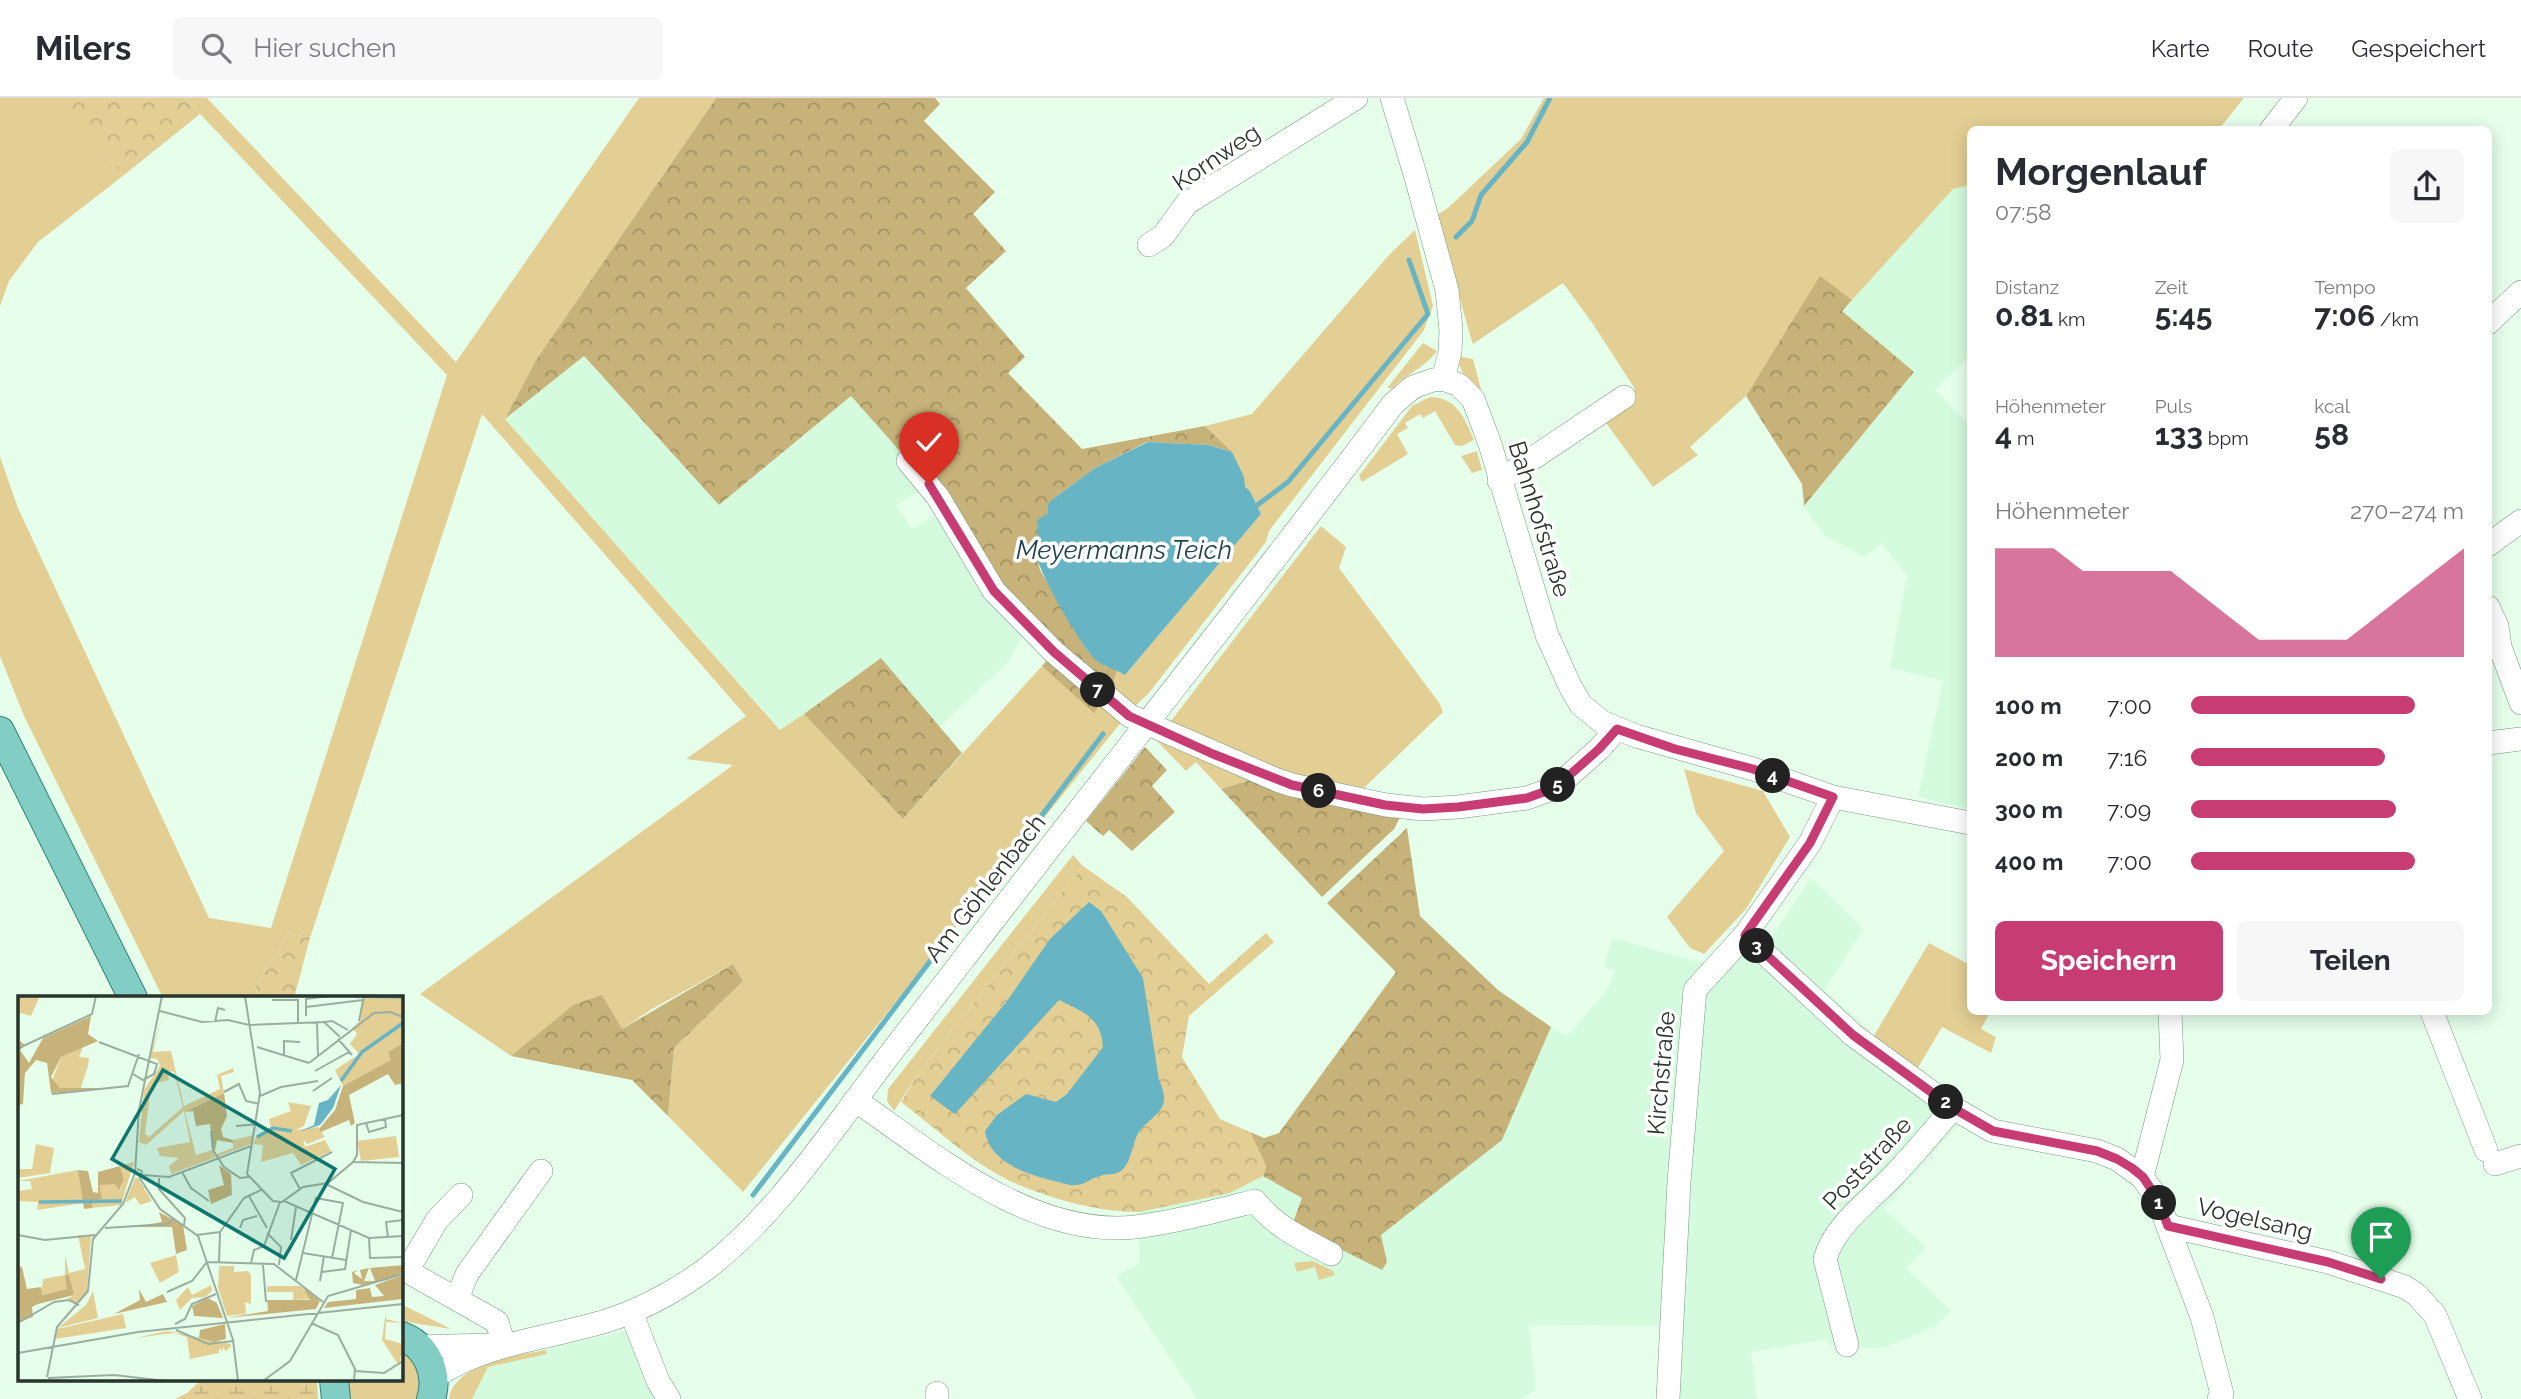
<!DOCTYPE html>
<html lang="de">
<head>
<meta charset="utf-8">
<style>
	body { margin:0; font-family:Raleway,sans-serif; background:#f7f7f7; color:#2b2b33; height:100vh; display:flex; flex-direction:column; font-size:26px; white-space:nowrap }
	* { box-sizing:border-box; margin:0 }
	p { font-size:23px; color:#7c7c81 }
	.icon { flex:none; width:38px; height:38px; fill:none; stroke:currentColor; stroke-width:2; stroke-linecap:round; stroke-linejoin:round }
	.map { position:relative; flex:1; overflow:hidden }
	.panel { position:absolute; left:1967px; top:28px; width:525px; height:889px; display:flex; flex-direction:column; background:#fff; border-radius:10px; box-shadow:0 4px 18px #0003 }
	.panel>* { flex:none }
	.pin { position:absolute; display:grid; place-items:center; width:60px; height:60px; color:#fff; margin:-72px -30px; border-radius:50% 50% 50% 0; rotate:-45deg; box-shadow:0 0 7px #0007 }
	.pin .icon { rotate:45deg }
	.km { position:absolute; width:35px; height:35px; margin:-18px; border-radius:50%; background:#222; color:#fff; font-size:19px; line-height:35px; text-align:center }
	.round { display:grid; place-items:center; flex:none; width:74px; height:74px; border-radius:10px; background:#f7f7f7 }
	.overview { display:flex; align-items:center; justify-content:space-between; height:119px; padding:0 28px }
	h1 { font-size:38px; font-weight:700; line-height:52px }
	.figures { display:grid; grid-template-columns:repeat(3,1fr); gap:10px; height:119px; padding:7px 28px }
	.figures div { display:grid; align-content:center }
	.figures b { font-size:30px; font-weight:700 }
	.figures small { font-size:19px; font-weight:400 }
	.figures p { font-size:19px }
	.chart { height:196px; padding:14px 28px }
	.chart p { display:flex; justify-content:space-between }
	.chart svg { width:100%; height:126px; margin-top:7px; fill:#c73c73; opacity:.7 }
	.button { display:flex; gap:14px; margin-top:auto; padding:14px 28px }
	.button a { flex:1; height:80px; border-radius:10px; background:#c73c73; color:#fff; font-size:28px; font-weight:700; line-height:80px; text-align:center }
	.button a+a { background:#f7f7f7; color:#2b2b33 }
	ul { padding:0 28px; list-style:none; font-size:23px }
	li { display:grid; grid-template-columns:112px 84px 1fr; align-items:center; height:52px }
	li i { height:18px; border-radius:9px; background:#c73c73 }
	header { display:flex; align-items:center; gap:42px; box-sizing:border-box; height:98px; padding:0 35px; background:#fff; border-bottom:2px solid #e1e1e2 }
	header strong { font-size:33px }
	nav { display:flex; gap:38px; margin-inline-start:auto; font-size:24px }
	.search { width:490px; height:63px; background:#f7f7f7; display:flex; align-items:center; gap:18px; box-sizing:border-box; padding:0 24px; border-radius:10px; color:#7c7c81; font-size:26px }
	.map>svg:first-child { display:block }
	.built { fill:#d4fbdd }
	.grass { fill:#e3cf94 }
	.forest { fill:url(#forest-crowns) }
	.wetland { fill:url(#wetland-marsh) }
	.park { fill:url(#park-crowns) }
	.water { fill:#67b4c4 }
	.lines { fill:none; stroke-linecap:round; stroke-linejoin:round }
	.stream { stroke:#67b4c4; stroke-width:5 }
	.minor-casing { stroke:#799780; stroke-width:24 }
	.major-casing { stroke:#2e8475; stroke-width:30 }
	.minor { stroke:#fff; stroke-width:23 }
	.major { stroke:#83cec4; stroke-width:28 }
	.route-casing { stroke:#fff; stroke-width:14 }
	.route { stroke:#c73c73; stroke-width:9 }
	.labels { text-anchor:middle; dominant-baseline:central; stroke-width:7; stroke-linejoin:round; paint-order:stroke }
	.street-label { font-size:24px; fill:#29352c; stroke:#fff }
	.water-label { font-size:26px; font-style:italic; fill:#1f444b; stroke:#fff }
	.inset-river { fill:none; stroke:#67b4c4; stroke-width:3.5 }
	.inset-road { fill:none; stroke:#9aae9f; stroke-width:2 }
	.view { fill:#0f766e; fill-opacity:0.15; stroke:#0f766e; stroke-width:3.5 }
	.inset-edge { fill:none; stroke:#29352c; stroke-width:3.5 }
</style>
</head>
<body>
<header>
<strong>Milers</strong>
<div class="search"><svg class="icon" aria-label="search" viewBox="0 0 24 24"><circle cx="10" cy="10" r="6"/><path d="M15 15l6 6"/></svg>Hier suchen</div>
<nav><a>Karte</a><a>Route</a><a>Gespeichert</a></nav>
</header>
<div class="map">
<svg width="2521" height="1301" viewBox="0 0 2521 1301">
	<defs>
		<pattern id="forest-crowns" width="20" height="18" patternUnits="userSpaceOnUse" patternTransform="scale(1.75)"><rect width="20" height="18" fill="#c7b379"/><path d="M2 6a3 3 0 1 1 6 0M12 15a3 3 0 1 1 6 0" fill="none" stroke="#a29263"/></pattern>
		<pattern id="wetland-marsh" width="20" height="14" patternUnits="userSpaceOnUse" patternTransform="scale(1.75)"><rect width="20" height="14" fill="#e3cf94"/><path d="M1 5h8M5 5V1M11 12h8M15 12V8" fill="none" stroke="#c3b280"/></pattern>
		<pattern id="park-crowns" width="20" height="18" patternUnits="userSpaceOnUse" patternTransform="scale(1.75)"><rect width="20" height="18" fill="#e3cf94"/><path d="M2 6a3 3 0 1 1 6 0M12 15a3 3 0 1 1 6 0" fill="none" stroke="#c3b280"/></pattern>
	</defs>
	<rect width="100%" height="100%" fill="#e5ffeb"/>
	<g class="built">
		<path d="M1970,87v170l-35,35 35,36v383l-52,-12 25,-116 -53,-13 17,-93 -26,-32 -16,14 -41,-22 -20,-29 110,-133 -72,-62 111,-122z"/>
		<path d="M583,258l136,149 132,-109 78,88 -33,21 16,24 34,-20 83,117 -22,37 -68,64 -58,-69 -100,72 -276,-311z"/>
		<path d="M1811,780l52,51 -39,61 46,41 -9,16 97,78 -75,84 43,38 -20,21 45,43 -17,16 -49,20 -20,1 -15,-5 -21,2 -2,-6 -76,13 6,47h-85l3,-73 -146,-1 7,65 -16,9h-323l-81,-123 23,-12v-52l91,-19 33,-17 39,22 -10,26 95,38 -7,-27 122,-95 49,-113 16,9 37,-42 12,-23 -12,-4 8,-29 88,24 60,-8z"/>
		<path d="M630,1232l32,69h-193l18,-33 13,-7z"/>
	</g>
	<g class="grass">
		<path d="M0,0h50l74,77 -86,67 -29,39 -9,25z"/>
		<path d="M185,0h22l249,264 183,-264h77l-180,262 -31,59 275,311 24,-16 99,105 139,-153 53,46 16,-20 6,-22 8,5 136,-161 -11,-23 -5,-4 -13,-35 -27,-26 47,-12 137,-159 26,-25 18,76 -9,24 -155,201 -3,11 -117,151 -18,17 -388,482 -75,-76 6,-68 69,-67 -10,-17 -81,45 -30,20 -49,-24 -62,51 -91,-62 313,-229 -47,-6 60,-43 -264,-302 -172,524 -22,-5 -33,55 6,10h-98l-139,-282 -24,-60v-199l18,51 191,410 62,10 176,-553z"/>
		<path d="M1544,0h700l-25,31 -249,1v55l-17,4 -101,111 -32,-23 -74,119 -56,51 8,8 -45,32 -53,-72 35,-26 -42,-65 -30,-41 -90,61 -3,-9 -33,-120 11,-7 73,-69z"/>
		<path d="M1423,245l14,8c-12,17 -30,22 -44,37h-6z"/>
		<path d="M1458,258l15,3 9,34c-13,-10 -23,-20 -24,-37z"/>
		<path d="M1430,299c26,0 35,21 44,43l-12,6 -7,-1 -20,-34 -12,7 -3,-4 -15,9 3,5 -11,6 11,20 -46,28 -3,-6 53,-70z"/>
		<path d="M1477,353l5,19 -10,3 -11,-17z"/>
		<path d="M1321,428l25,21 -7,21 101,136 3,8 -79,76 -30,-2 -38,-7 -129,-53z"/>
		<path d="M1162,637l97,42 -38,12 -25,-27 -10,9 -29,-30z"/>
		<path d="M1684,671l79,22 27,46 -44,72 -42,45 -14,-6 -23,-31 57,-66 -28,-38z"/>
		<path d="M1073,757l10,11 -161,202 -28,43 -7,-10 1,-12z"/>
		<path d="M1929,845l41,22v47h20l-9,17 15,8 -5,16 -49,-26 -26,44 -44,-32z"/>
		<path d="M1313,1163l20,10 2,4 -16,5 -4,-13 -18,5 -3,-9z"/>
		<path d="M401,1206l50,25 -50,-8z"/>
		<path d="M546,1252l1,4 -59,13 -16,32h-23c4,-35 70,-44 97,-49z"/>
		<path d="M401,1253c17,11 23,29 15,48h-65l-4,-19h54z"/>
	</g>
	<g class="forest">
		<path d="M716,0h219l5,6 -16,17 71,71 -22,22 33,37 -40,37 59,69 -17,16 74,76 123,-23 27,26 -23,-7 -62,-3 -52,26 -42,31 -13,35 -4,18 4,18 47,80 18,16 12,4 -6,22 -17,21 -52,-47 12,-14 -25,-26 -100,-142 -78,-88 -132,109 -135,-149 -79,63 31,-59z"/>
		<path d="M1820,178l32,24 -10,11 72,61 -110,134 -2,-22 -56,-88z"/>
		<path d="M881,560l81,95 -59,66 -99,-105z"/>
		<path d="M1145,649l22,23 -15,16 23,26 -43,39 -23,-21 -6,6 -17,-15z"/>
		<path d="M1259,679l143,37 -8,15 -72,68 -101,-108z"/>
		<path d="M1407,730l13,88 78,74 53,37 -49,113 -121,95 6,27 -5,8 -90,-45 10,-27 -39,-22 3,-10 -16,-34 14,6 15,-5 117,-161 -69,-69z"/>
		<path d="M733,866l10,17 -69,67 -6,68 -36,-36 -121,-24 62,-51 29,-10 20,34z"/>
	</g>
	<path class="wetland" d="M201,1282h116l1,19h-143l12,-6z"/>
	<g class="park">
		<path d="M49,0h136l15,16 -76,61z"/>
		<path d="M1083,768l44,31 82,87 57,-51 8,9 -85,74 -7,41 38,62 30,13 16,34 -3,10 -33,17 -91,19c-39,0 -84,-12 -120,-27 -43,-18 -81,-55 -118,-83l21,-34z"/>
		<path d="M288,835l22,5 -16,60h-33l-6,-10z"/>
	</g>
	<g class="water">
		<path d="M1148,344l61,3 23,7 12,25 1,10 5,4 11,23 -136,161c-10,-6 -21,-8 -29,-15 -14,-12 -60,-91 -60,-108 0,-12 4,-19 1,-32l11,-7v-9l5,-5 42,-31z"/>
		<path d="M1089,804l12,9 42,67 16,102c13,28 -1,31 -18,49 -9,11 -8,28 -17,39 -7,8 -15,5 -24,8 -9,2 -15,9 -25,9 -6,1 -14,-3 -21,-4 -27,-7 -64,-18 -69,-50l12,-16 29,-21 30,8 11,-8 36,-47c-2,-30 -20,-35 -44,-47l-104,114 -25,-18 77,-95 43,-62z"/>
	</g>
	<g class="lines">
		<g class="stream">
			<path d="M1456,139l16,-16 9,-26 46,-53 23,-44"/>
			<path d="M1252,411l36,-27 140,-168 -19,-54"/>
			<path d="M978,802l125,-166"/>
			<path d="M753,1097l200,-264"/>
		</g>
		<g class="minor-casing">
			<g id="minor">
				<path d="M1392,0l23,76 32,116 4,40 -1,22 -7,27"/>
				<path d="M2271,32l25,-32"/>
				<path d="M1149,147l14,-9 24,-33 169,-105"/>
				<path d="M2488,225l33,-31"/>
				<path d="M908,363l30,36 56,94 60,61 76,64 147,64 15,5 94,20 37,4 35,-2 69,-9 28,-10 44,-39 18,-20"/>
				<path d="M1499,383l125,-84"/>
				<path d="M2488,447l33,-24"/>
				<path d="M2488,509l9,19 3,21 21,56"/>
				<path d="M2488,645l33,-4"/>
				<path d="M1745,837l108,100 100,73 40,23 104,20 20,8 25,18 15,21 45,119 20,77 -3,5"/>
				<path d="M2432,914l54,138"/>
				<path d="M855,1002c80,55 177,138 280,127 41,-5 81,-16 120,-26 21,26 47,38 76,53"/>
				<path d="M2495,1066l26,-8"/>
				<path d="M2142,1079l30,-117 -2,-48"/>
				<path d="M461,1097l-24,25 -30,51 90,51 7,23"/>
				<path d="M2168,1128l160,36 53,17 24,8 12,8 18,20 35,84"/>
				<path d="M457,1201l10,-25 74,-103"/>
				<path d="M631,1214l27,69 11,18"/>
				<path d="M1847,1247l-22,-86c10,-35 46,-59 70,-85 20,-21 39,-44 58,-66"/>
				<path d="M419,1249l67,-2"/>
				<path d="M433,1280c53,-36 114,-39 173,-57 35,-11 70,-30 100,-52 60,-46 104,-108 149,-168 34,-47 71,-93 107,-140 143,-186 290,-369 431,-557l20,-17 20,-7 10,-1 16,6 14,14 17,45 57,191 23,51 11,19 21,17 34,14 117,33 80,28 137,26"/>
				<path d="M937,1295v6"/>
				<path d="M1668,1301l11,-217 16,-192 50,-55 65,-92 23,-46"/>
			</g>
		</g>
		<g class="major-casing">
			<g id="major">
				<path d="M0,633l133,267"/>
				<path d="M401,1238c26,9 38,38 30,63"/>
				<path d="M334,1282l2,19"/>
			</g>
		</g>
		<use href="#minor" class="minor"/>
		<use href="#major" class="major"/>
	</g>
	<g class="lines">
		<g class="route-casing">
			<path id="route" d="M929,386l65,107 60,61 75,64 84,38 79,31 93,20 38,4 35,-2 69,-9 28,-10 44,-39 18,-20 58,20 78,20 80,28 -23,46 -65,92 108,100 100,73 40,23 104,20 20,8 15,9 11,9 14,21 11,28 160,36 53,17"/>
		</g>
		<use href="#route" class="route"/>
	</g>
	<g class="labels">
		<g class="street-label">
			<text transform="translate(1216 59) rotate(-34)">Kornweg</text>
			<text transform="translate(1540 421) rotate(73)">Bahnhofstraße</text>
			<text transform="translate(985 790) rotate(-52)">Am Göhlenbach</text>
			<text transform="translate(1661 975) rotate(-85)">Kirchstraße</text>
			<text transform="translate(1867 1065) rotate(-47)">Poststraße</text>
			<text transform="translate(2255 1121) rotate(13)">Vogelsang</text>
		</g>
		<g class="water-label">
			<text x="1124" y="452">Meyermanns Teich</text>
		</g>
	</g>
	<g transform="translate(18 898)">
		<rect width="385" height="385" fill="#e5ffeb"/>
		<path d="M0,0h22l-9,20 -13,-4zM346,0h39v47l-15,9 4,8 -49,26 -8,-16 24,-16 -9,-10 7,-10 -5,-6 8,-7zM144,20l-9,36 18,-1 13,55 36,-17 -3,-14 16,-7 1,4 -13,4 3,17 -39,19 11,43 16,-5 2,5 19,-7v-8l21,-5 -3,9 -80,30 -2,-8 10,-8 -19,-2 -3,-8 33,-6 -6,-31 -38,34 -7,-3 5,-52 16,-24 -3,-7 -7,-1zM149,75l7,1 9,35 -34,30 -4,-3 5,-41 7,-10 12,-3zM65,51l-4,10 10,1 -1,8 -8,24 -21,-2 -7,-7 9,-24zM270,106l23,4 -7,20 -9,4 23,-3 7,10 -18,7 -4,-5 2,8 20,-7 6,11 -30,14 -8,-12 -32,9 2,-17 -10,-1 4,-9 14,-6 -2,-10 22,-8zM378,140l3,21 -38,4 -4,-20zM18,148l18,4 -4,25 -32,5v-9h14zM60,174l6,33 -47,7 1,-8 -20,-1v-10l14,-2 -2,-8h-12zM60,239l13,1 -4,56 -9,11 -11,-4 7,-4 -6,-6 -27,6 2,-16 22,-4v-20l4,18 16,-4zM158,259l3,17 -19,11 -10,-20zM193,289l1,6 -7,6 -13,1 -12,12 -4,-10 12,-13 4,8zM249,290h34l11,13 -19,1v-8h-26zM75,295l5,27 -40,10 28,-23zM368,315v8l17,4 -17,-1 -1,17 18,5 -4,22 -17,-26zM105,318l3,14 -71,11 2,-10zM149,335l64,13 -1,7v-5l-4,6 -3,-5 -1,5 -3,-5v6l-29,6 -3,-22 -13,-4 -39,5z" fill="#e3cf94" fill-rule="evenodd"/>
		<path d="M73,20l-3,18 10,7 -37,16 -10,20 9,11h50l-59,5 -4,-30 -11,-3 -11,13 -2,31 -5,1 2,-64 5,4 -5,5 9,13 14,-25zM385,47v40l-8,2 -7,-11 -39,21 6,28 -4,3 -2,-6 -28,12 -2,-3 16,-19 8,-24 48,-26 -3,-8zM206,97l3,23 -6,13 2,8 10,3v3l-16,-3 -3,15 -4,-31 -14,2 -3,-15 -8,1zM201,169l12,9 1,21 -21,9 -3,-14 16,-5zM102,170l4,13 -5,12 -5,-7 -12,15 -10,2v7l-8,1 -6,-39 10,1 5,21 5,1v-21zM141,216l24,13 4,25 -11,4 -4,-27h-39l29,-5zM385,269v7l-15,8 -26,5 -9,-2 -1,-11 6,-2 -4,3 8,6 -2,-9 9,-2 -5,13h11l-5,-13zM0,270l4,1 5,22 14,-2 1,8 25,-6 -2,-14h4l5,20 -36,9 -6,3 1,10 -15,5zM385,279v24l-79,9 4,-6 28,-3v-9l14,-2 2,9 12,-1 -9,-11zM285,291l17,14 -4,8 -90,9 42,-7 -1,-11h43zM121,293l7,13 17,-8 4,8 -53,12 26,-14zM190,302l9,5 6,15 -29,-2 -2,-10zM207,328l1,15 -11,3 -16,-4 1,-8z" fill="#c7b379"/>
		<path d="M116,166l-13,43 -29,3v-7l10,-2 -3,-14 15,-1 6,6 4,-11 -4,-13zM117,182h3l14,23 -12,4 -5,-8 -10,6z" fill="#e3cf94"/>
		<path d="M201,270h15v6l14,-1 3,4v29l-6,-2 1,12 -19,2 -9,-28z" fill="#e3cf94"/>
		<path d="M323,89l-8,23 -13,17 -21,7 15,-7 5,-22 9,-3z" fill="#67b4c4"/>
		<path class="inset-river" d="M336,0l49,1M323,85l21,-29 41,-29M239,141l16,-9 19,3M21,206l83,-1"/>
		<path class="inset-road" d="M227,0l15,97 -13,81 26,27 9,1 21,-15 25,-4 25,-21 4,-7v-30l46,-10M254,4h26v22M288,11l57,-7M142,15l42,11 26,-2 21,5 75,-3 16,15M288,20v-17l22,-3M341,25l5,-25M197,26l3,-14 7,2M299,26l1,34M306,26l8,-1 16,9M320,43l14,16M81,46l58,22 -3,10 -11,6 -10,-6M239,51l52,16M1,52l73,-34 4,-18M266,59v-14l16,1M291,67l65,-50 16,-1 13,5M297,75l34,-19M295,95l19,-13M206,96l15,-8 7,17 13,3M34,98l76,-8 11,-32M242,100l21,-9 37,-6M348,127l3,9 17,-5 -1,-8M218,130l22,-2M193,135l2,19 11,17 16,11 9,-1M336,166l49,1M119,173l5,2 -1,5 -6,-3 4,-63 23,-114M164,176l9,16 18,13M125,179l26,2 82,-31M121,181l21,32 38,27 35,104 5,41M141,182v11l26,29 -1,7M308,188l37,18 40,10M282,193l-9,-16 41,-21M231,200l18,32M266,205l85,37 34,-2M87,232l63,-4 5,-5M222,232l3,-8 14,-4M249,237l14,14 -2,18M0,239l27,5 50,-5M179,239l23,-3 24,-34 17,-8M370,241l-2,-15 17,-2M351,242l1,20 33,-1M273,244l5,-33M285,257l43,7M201,267l1,-31M233,267l3,-13 10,-4 16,-44M245,269l3,37M304,276l23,-3 6,-39M278,284l20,-82 27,5 -11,55M302,285l4,-25M149,296l25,-11 15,-19 67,2 49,38M0,327l36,-21 15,-2 10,5M293,327l27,12 17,34 -1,12M157,328l10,-5 7,-15 24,-10M158,334l32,14 25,-3M0,357l120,-21 265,-28M337,375l29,2 19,-12M29,381l10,-50 31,-36 5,-52 30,-35 12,-31M30,382l66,-3 52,6M245,385l27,-20 38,-65 75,-22"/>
		<path class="view" d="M145,74l172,99 -51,89 -172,-99z"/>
		<rect width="385" height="385" class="inset-edge"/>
	</g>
</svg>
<div class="pin" style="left:2381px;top:1181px;background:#1e9e55"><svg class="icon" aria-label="arrive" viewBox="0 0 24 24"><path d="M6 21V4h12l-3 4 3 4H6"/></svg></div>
<div class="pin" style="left:929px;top:386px;background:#d93025"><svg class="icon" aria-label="check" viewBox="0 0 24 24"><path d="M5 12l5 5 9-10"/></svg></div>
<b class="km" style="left:2159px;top:1105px">1</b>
<b class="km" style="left:1946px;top:1004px">2</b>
<b class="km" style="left:1757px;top:848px">3</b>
<b class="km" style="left:1773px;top:678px">4</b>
<b class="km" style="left:1558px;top:687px">5</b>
<b class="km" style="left:1319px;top:693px">6</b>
<b class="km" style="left:1098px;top:592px">7</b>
<section class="panel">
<div class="overview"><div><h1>Morgenlauf</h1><p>07:58</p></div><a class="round"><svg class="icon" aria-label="share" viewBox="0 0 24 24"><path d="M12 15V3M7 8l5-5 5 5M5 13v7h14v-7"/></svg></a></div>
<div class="figures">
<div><p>Distanz</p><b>0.81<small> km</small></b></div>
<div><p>Zeit</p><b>5:45</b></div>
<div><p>Tempo</p><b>7:06<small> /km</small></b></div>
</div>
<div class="figures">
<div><p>Höhenmeter</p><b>4<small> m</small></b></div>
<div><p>Puls</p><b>133<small> bpm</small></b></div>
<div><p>kcal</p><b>58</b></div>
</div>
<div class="chart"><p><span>Höhenmeter</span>270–274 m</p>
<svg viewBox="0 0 160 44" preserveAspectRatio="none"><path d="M0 44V6L10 6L20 6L30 14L40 14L50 14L60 14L70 22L80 30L90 38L100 38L110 38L120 38L130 30L140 22L150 14L160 6V44z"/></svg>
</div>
<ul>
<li><b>100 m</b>7:00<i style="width:82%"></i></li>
<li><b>200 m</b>7:16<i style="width:71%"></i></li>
<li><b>300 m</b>7:09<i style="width:75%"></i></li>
<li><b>400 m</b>7:00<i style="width:82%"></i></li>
</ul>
<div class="button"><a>Speichern</a><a>Teilen</a></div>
</section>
</div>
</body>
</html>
